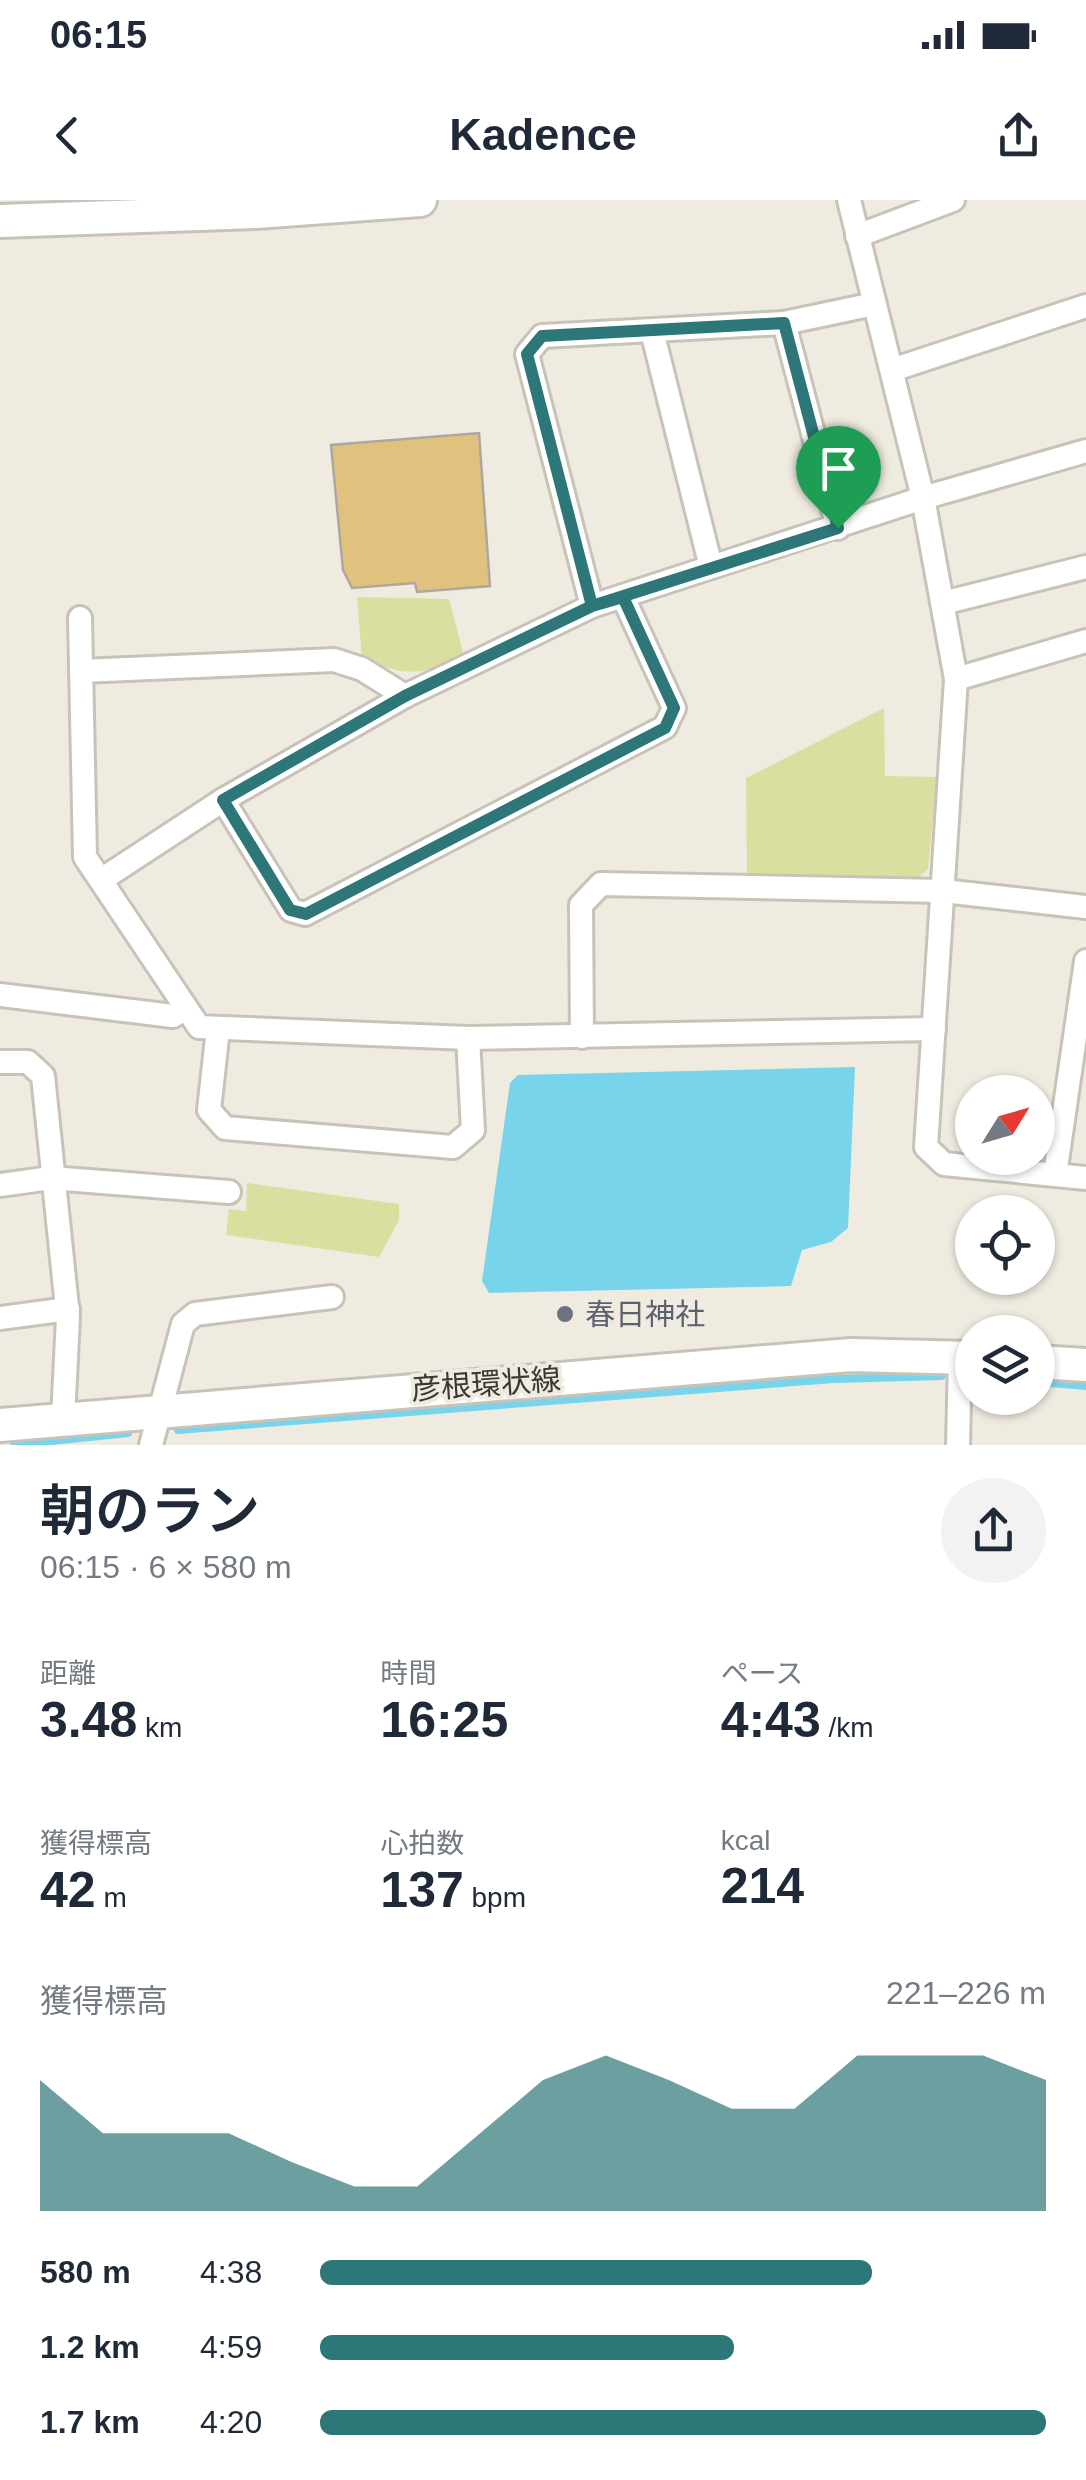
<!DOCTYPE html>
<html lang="ja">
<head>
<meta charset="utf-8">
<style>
	body { margin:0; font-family:Helvetica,"Noto Sans JP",sans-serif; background:#f2f2f3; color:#1f2937; height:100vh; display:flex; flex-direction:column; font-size:38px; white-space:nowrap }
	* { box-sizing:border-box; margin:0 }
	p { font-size:32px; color:#747a83 }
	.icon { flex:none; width:55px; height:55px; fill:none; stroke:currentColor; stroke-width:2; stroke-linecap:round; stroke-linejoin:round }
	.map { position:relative; height:1245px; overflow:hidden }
	.drawer { display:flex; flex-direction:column; background:#fff; flex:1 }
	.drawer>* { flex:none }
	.needle { width:65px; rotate:53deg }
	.tools { position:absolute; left:955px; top:875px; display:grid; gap:20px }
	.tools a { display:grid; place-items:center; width:100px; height:100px; border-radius:50%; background:#fff; box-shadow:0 2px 8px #0004; font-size:50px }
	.pin { position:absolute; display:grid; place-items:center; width:85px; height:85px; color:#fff; margin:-102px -42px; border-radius:50% 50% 50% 0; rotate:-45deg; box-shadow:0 0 10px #0007 }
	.pin .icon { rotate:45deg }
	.round { display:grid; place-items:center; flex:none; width:105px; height:105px; border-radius:52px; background:#f2f2f3 }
	.head { display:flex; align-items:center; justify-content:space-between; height:170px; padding:0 40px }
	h1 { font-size:55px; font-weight:600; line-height:75px }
	.figures { display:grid; grid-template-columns:repeat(3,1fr); gap:15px; height:170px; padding:10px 40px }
	.figures div { display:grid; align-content:center }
	.figures b { font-size:50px; font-weight:600 }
	.figures small { font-size:28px; font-weight:400 }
	.figures p { font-size:28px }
	.chart { height:280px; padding:20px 40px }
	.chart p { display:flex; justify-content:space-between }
	.chart svg { width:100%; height:180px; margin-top:10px; fill:#2d7778; opacity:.7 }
	ul { padding:0 40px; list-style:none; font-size:32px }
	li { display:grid; grid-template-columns:160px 120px 1fr; align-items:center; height:75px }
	li i { height:25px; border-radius:12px; background:#2d7778 }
	.status { display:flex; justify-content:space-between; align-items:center; height:70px; padding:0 50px; background:#fff; direction:ltr }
	.status svg { height:28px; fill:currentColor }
	header { display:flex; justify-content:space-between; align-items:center; height:130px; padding:0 40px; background:#fff; font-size:45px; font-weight:600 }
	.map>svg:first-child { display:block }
	.green { fill:#dadfa0 }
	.water { fill:#78d4eb }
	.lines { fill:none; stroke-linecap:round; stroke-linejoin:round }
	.stream { stroke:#78d4eb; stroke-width:8 }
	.building { fill:#e1c17e; stroke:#ada89d; stroke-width:2.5 }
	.street-casing { stroke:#c8c3b8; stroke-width:28 }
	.secondary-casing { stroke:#c8c3b8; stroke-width:38 }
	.street { stroke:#fff; stroke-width:22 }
	.secondary { stroke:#fff; stroke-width:32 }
	.route-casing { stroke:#fff; stroke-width:20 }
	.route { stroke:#2d7778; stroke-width:12 }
	.worship-dot { fill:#6b7280; stroke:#f0ebe0; stroke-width:4 }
	.labels { text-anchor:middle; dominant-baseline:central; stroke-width:8; stroke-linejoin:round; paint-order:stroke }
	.worship-label { font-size:30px; fill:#5b616d; stroke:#f0ebe0; text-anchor:start }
	.street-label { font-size:30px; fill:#3a3833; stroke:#f0ebe0 }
</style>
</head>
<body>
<div class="status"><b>06:15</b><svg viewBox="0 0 49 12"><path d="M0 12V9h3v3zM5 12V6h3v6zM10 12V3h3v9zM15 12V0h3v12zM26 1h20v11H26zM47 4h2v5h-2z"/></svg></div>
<header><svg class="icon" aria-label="back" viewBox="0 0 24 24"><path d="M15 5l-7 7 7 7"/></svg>Kadence<svg class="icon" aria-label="share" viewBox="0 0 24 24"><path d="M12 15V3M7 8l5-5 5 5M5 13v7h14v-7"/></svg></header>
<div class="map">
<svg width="1086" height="1245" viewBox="0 0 1086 1245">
	<rect width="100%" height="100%" fill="#f0ebe0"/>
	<g class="green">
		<path d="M357,397l92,2 15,57c-44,21 -57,20 -102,3z"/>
		<path d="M884,508l1,68 52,1 -9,92 -11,10 -170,-4 -1,-97z"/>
		<path d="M247,983l152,21v16l-20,37 -153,-22 3,-26 17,2z"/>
	</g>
	<path class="water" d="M855,867l-7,161 -17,14 -29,8 -11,36 -302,7 -7,-12 28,-198 8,-8z"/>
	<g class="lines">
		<g class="stream">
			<path d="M1038,1182l48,4"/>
			<path d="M178,1230l656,-51 108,-3"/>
			<path d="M14,1245l114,-12"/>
		</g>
	</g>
	<path class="building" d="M479,233l11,153 -73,6 -2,-9 -63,5 -9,-18 -12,-125z"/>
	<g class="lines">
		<g class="street-casing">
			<g id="street">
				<path d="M849,0l74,298 33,181 -30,468 18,17 142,14"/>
				<path d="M857,36l96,-36"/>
				<path d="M784,123l54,205"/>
				<path d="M652,131l59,236"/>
				<path d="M892,170l194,-64"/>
				<path d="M943,403l143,-36"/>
				<path d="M592,406l-65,-252 15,-18 242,-13 90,-19"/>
				<path d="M80,418l5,239 114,170 269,11 466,-9"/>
				<path d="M81,471l253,-11 28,9 43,27"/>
				<path d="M956,479l130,-38"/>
				<path d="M223,600l68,110 14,4 360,-187 9,-19 -51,-111"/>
				<path d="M101,680l122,-80 182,-104 187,-90 331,-108 163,-47"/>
				<path d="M0,795l173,21 12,-8"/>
				<path d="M218,829l-9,81 16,18 228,19 20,-17 -5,-92"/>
				<path d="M582,837l-1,-132 20,-21 342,7 143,16"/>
				<path d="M0,862h28l15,14 25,241 -5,102"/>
				<path d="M1055,975l31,-214"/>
				<path d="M0,985l51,-7 178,14"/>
				<path d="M0,1118l68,-9"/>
				<path d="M151,1245l32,-121 12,-10 137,-17"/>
				<path d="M958,1245l2,-88"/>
			</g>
		</g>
		<g class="secondary-casing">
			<g id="secondary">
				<path d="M0,21l256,-9 164,-12"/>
				<path d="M1038,1162l48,3"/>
				<path d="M0,1225l851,-70 121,3"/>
			</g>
		</g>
		<use href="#street" class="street"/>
		<use href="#secondary" class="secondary"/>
	</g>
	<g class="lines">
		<g class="route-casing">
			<path id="route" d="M838,328l-246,78 -187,90 -182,104 67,110 16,4 359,-186 9,-20 -51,-111 -31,9 -65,-252 15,-18 242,-13 54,205"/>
		</g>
		<use href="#route" class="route"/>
	</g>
	<circle class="worship-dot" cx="565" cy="1114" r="10"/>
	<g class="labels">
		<g class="worship-label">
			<text x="585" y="1114">春日神社</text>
		</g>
		<g class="street-label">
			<text transform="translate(486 1184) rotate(-4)">彦根環状線</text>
		</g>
	</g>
</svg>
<div class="tools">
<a><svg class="needle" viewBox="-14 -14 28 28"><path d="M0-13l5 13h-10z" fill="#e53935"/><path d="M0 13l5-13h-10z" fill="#747a83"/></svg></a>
<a><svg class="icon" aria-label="locate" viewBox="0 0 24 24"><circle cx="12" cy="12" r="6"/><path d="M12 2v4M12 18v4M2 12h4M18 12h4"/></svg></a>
<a><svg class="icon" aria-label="layers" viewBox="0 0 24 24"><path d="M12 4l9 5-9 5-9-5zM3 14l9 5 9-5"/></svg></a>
</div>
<div class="pin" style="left:838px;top:328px;background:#1e9e55"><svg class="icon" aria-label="arrive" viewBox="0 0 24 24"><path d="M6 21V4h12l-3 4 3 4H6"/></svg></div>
</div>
<section class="drawer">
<div class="head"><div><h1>朝のラン</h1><p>06:15 · 6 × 580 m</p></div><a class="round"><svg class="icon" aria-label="share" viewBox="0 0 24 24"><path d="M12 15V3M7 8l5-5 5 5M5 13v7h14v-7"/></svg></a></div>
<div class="figures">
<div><p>距離</p><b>3.48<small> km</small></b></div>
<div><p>時間</p><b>16:25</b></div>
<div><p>ペース</p><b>4:43<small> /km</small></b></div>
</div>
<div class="figures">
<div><p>獲得標高</p><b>42<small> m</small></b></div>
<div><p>心拍数</p><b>137<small> bpm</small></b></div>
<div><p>kcal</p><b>214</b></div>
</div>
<div class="chart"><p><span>獲得標高</span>221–226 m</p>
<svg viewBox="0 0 160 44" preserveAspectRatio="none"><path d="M0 44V12L10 25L20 25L30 25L40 32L50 38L60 38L70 25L80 12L90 6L100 12L110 19L120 19L130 6L140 6L150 6L160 12V44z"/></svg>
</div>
<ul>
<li><b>580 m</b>4:38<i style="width:76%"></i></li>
<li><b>1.2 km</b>4:59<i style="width:57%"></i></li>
<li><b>1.7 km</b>4:20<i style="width:100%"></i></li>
</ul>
</section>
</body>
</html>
